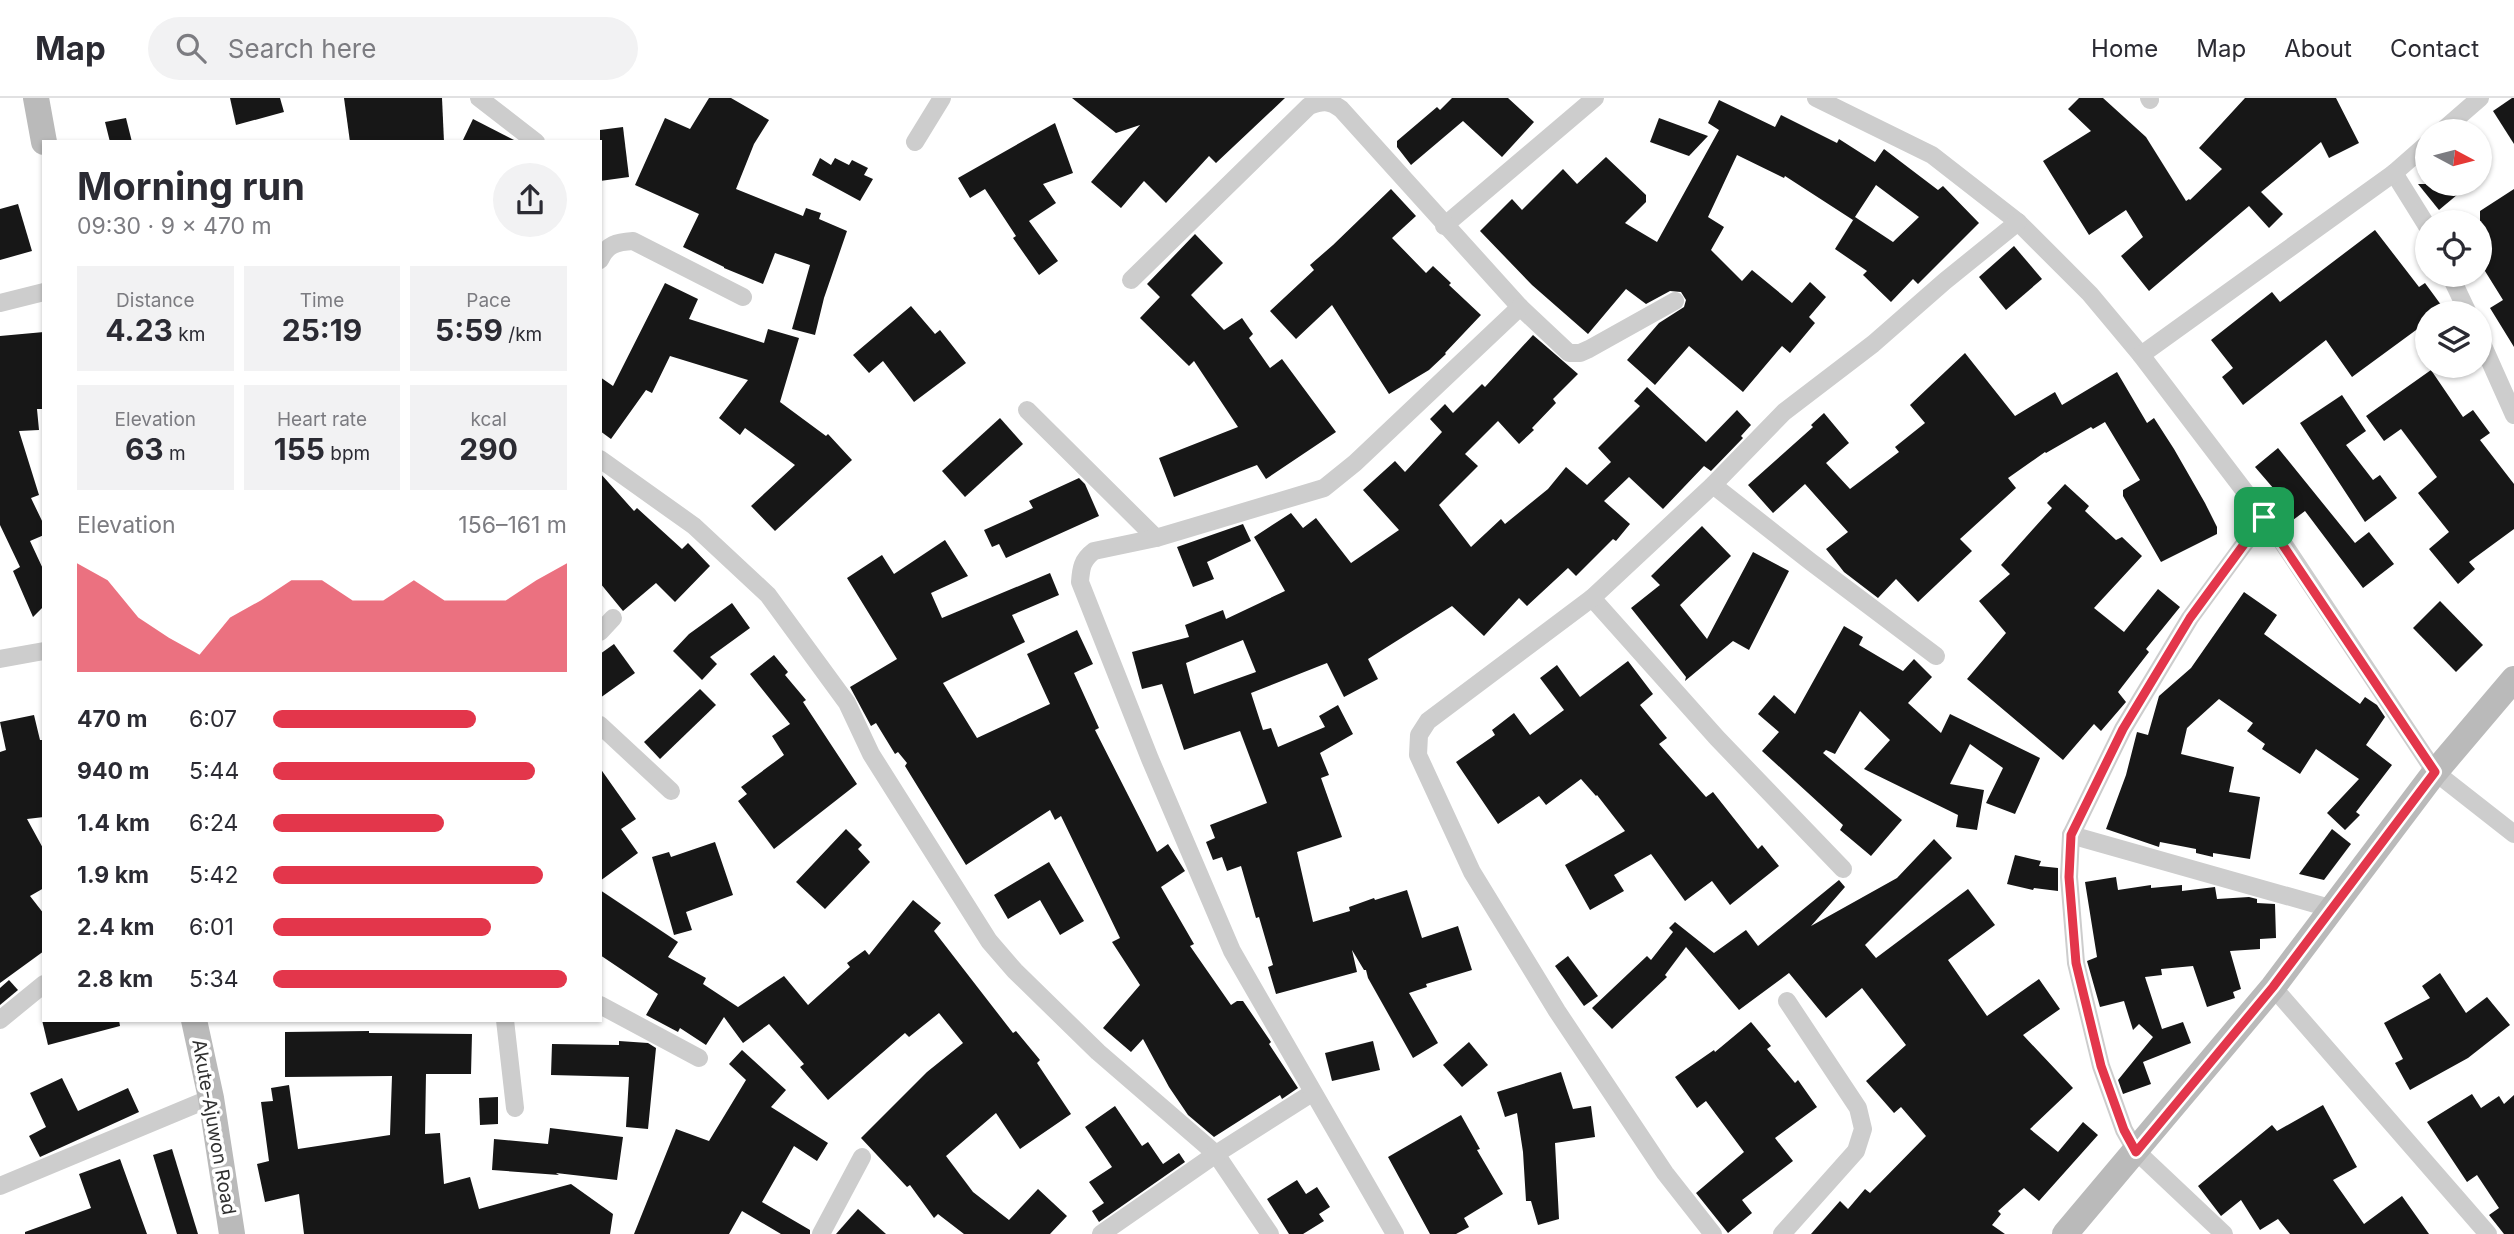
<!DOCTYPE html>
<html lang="en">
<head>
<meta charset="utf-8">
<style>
	body { margin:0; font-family:Inter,sans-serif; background:#f2f2f3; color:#2b2b33; height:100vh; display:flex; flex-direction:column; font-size:26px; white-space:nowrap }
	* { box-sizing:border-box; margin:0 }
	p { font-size:23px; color:#7c7c81 }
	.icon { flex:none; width:38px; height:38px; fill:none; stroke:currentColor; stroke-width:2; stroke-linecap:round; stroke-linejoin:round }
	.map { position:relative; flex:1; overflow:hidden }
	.sheet { position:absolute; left:42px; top:42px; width:560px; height:882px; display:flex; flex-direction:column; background:#fff; border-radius:0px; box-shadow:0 2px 5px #0004 }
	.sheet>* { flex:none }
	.needle { width:46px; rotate:97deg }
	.fabs { position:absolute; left:2415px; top:21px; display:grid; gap:14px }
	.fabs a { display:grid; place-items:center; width:77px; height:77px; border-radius:50%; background:#fff; box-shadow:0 2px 5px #0004; font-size:35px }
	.pin { position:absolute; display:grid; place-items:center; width:60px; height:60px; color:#fff; margin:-30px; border-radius:14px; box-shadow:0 4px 10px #0006 }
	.round { display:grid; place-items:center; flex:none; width:74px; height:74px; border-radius:37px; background:#f2f2f3 }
	.summary { display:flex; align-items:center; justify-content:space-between; height:119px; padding:0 35px }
	h1 { font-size:38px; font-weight:700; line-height:52px }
	.figures { display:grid; grid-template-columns:repeat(3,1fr); gap:10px; height:119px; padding:7px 35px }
	.figures div { display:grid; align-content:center; border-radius:0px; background:#f2f2f3; text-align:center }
	.figures b { font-size:30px; font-weight:700 }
	.figures small { font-size:19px; font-weight:400 }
	.figures p { font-size:19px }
	.chart { height:196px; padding:14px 35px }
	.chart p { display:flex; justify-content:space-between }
	.chart svg { width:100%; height:126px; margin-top:7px; fill:#e3364b; opacity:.7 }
	ul { padding:0 35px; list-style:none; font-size:23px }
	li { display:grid; grid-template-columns:112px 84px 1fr; align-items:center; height:52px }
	li i { height:18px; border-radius:9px; background:#e3364b }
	header { display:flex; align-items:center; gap:42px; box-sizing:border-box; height:98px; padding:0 35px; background:#fff; border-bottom:2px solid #e1e1e2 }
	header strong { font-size:33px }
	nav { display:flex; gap:38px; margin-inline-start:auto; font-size:24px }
	.search { width:490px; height:63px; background:#f2f2f3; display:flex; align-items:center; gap:18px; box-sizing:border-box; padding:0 24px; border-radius:38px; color:#7c7c81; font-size:26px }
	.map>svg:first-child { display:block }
	.building { fill:#171717; fill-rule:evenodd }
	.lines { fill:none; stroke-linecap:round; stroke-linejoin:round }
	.street { stroke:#cdcdcd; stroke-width:18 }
	.secondary { stroke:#bababa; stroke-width:26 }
	.route-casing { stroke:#fff; stroke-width:14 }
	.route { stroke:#e3364b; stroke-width:9 }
	.labels { text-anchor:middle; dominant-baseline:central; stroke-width:7; stroke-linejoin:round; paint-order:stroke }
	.street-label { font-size:19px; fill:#303030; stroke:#fff }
</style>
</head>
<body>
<header>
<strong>Map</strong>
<div class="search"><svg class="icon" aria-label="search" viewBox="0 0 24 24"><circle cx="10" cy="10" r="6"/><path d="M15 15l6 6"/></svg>Search here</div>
<nav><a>Home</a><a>Map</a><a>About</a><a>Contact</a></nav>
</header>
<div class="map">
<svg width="2514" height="1136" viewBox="0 0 2514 1136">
	<rect width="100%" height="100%" fill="#fff"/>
	<g class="building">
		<path d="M230,0h50l4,14 -48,13z"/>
		<path d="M344,0h98l2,44h-94z"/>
		<path d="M709,0h22l38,22 -15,24 -18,45 67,27 3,-8 15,5 -2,6 28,12 -23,67 -9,37 -23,-6 18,-64 -35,-12 -12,31 -39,-16v-1l-41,-20 16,-33 -64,-29 30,-67 25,11z"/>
		<path d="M1072,0h213l-69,65 -7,-7 -43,47 -22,-22 -23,27 -30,-26 49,-57 -24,8z"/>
		<path d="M1452,0h56l26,24 -32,35 -39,-36 -52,44 -14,-18v-6l40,-34 3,3z"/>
		<path d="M2079,0h24l43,39 40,64 3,-2 1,1 32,-31 -23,-21 46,-50h91l23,45 -30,15 -8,-16 -60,50 22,22 -14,14 -20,-22 -100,85 -28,-35 22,-19 -17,-27 -37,25 -46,-74 48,-30 -23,-22z"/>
		<path d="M2512,0h2v46l-21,-33z"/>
		<path d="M1719,2l56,27 6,-12 56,28 2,-4 36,23 9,-13 54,41 5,-4 36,37 -61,61 -5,-5 -22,23 -28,-27 4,-4 -32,-22 20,-32 38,25 26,-25 -43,-32 -23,35 -68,-44 -1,2 -47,-23 -29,62 16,10 -13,23 31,31 10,-11 40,33 18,-21 16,15 -17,20 6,6 -25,30 -8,-7 -39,46 -54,-46 -34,39 -28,-25 32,-37 25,-16 2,-7 -5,-8 -11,-1 -24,13 -20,-15 -38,45 -56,-49 -52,-54 32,-32 10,11 41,-41 14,15 29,-27 40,38v7l-21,21 32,19 62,-112 -11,-7z"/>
		<path d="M126,20l6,24h-22l-5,-20z"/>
		<path d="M1659,20l49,18 -19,20 -39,-14z"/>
		<path d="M473,21l43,22 1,1h-55z"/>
		<path d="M1055,25l18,50 -30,11 13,19 -27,18 29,40 -19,14 -26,-37 3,-2 -31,-47 -15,9 -12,-20z"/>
		<path d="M623,29l6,50 -29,4v-51z"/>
		<path d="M820,60l11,7 4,-7 14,7 3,-5 16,8 -4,7 9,4 -13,22 -48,-26z"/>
		<path d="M2418,86h52l-31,26z"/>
		<path d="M1391,91l25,27 -24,22 34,35 7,-7 18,17 -2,2 32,30 -36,38 1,1 -17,16 -40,24 -57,-89 -36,34 -26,-28 44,-41 -4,-5 23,-20z"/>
		<path d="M2514,91v158l-24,-39 13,-8 -23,-37v-52z"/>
		<path d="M18,106l14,47 -32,9v-51z"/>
		<path d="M2375,132l44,57 6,-4 22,30h-20v9l-75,55 -26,-37 -83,65 -21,-28 11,-9 -22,-28 61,-48 8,10z"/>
		<path d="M1195,136l28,29 -32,32 33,35 18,-12 11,16 -4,4 21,30 12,-9 54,73 -70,47 -9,-14 -83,32 -15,-39 79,-31 -44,-66 -5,5 -49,-48 20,-21 -13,-13z"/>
		<path d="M2014,148l28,33 -36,31 -27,-33z"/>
		<path d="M665,185l33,16 -9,20 75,24 4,-14 31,9 -19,64 46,34 2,-2 24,26 -77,71 -24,-25 44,-41 -50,-37 -5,7 -21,-17 29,-38 -78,-24 -18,37 -6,-3 -35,49 -11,-8v-54l13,9z"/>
		<path d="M911,208l24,28 5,-4 26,33 -52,39 -31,-41 -14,12 -16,-18z"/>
		<path d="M44,234v77h-7l2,21 -20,1 20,64 -8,3 13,27v10l-14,6 14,30v35l-11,11 -20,-46 7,-4 -20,-42v-189z"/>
		<path d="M1533,237l45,39 -25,25 3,4 -24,25 2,2 -15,14 -21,-23 -33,33 13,12 -39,39 32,42 30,-28 4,5 43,-35 18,-22 21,18 24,-23 -13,-14 42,-42 -6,-5 13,-14 59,55 31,-32 14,15 -10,11 2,2 -32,33 -7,-5 -41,43 -34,-32 -25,24 26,23 -14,17 -3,-2 -37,37 -8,-8 -41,38 -8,-8 -35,38 -32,-30 -84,53 10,20 -34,18 -17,-34 -76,30 12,37 8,-2 7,19 47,-20 -6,-11 19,-11 15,29 -33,19 9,22 -8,3 21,59 -45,15 16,70 37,-11 -1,-4 25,-9 1,2 32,-10 15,48 36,-12 14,44 -46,14 1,3 -18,6 29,50 -25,15 -45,-80 -2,-8h-2l-12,-20 5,22 -81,22 -8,-27 5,-2 -14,-48 -3,1 -15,-52 -14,5 -5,-14 -9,3 -7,-18 9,-4 -5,-13 57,-22 -27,-72 -56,19 -22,-66 -20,5 -10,-37 57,-15 -4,-12 38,-15 3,9 59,-28 -31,-54 37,-24 12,15 13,-10 35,45 48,-33 -36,-40 32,-29 10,11 37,-40 -12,-13 15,-15 8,9 29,-29 3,3zM1243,542l13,32 -62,22 -8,-31z"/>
		<path d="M1965,255l50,63 40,-24 7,13 55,-33 30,51 7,-5 20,31 31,54 12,24v7l-56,28 -38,-66v-6l17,-10 -35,-58 -12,7 -2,-2 -45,26 -1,-1 -37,26 8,10 -56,51 12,12 -54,51 -22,-23 -18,19 -34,-26 -18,-23 22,-17 -43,-48 -32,29 -25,-28 65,-58 -2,-2 13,-12 25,30 -23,20 24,26 49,-37 -4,-5 30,-24 -15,-18z"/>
		<path d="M2431,272l32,47 10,-7 17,23 -10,7 34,44v45l-45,33 6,7 -17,15 -29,-35 20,-17 -31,-39 19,-16 -36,-48 -17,12 -18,-25z"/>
		<path d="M2342,297l24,36 -20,14 27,35 7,-5 17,23 -32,24 -65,-99z"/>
		<path d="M1000,320l23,26 -58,53 -23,-26z"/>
		<path d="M2278,350l77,95 14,-11 25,32 -31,24 -58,-77 -12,9 -17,-21 4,-3 -25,-29z"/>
		<path d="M600,375l34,38 3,-3 45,41 6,-6 22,23 -35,36 -19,-19 -33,28 -23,-28z"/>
		<path d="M1079,380l6,6 14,32 -93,42 -7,-14 -7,3 -8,-17 49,-22 -4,-7z"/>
		<path d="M2065,386l24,22 -4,5 31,29 6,-3 20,19 -48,52 30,24 34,-43 22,18 -34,42 3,3 -31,40 8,10 -25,29 -7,-7 -31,36 -96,-81 39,-46 -27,-32 31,-27 -9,-9 51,-57 -5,-5z"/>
		<path d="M1243,426l8,17 -44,21 7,17 -21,8 -16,-40z"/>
		<path d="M1702,428l29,30 -51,49 27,34 46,-87 36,19 -40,79 -16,-9 -48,40 1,-4 -55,-69 29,-23 -9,-9z"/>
		<path d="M945,442l23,36 -37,17 11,25 108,-45 9,22 -47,20 13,27 -82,41 34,55 73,-34 -23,-50 50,-24 16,34 -19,9 25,55 -4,2 62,122 11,-8 17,27 -24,16 33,57 -4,2 41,59 6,-4h6l26,38 2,3 -2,2 29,44 -16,11 -2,-4 -66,42 -26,-22 -19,-28 -26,-48 -12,13 -28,-24 37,-43 -28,-43 8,-4 -59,-122 -6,4 -5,-10 -84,55 -61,-99 2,-3 -9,-11 -3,2 -19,-31 -5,3 -21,-39 47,-28 -50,-81 35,-23 12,19z"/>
		<path d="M2244,494l33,23 -13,19 96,70 5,-7 12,8 8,12 -19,28 26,20 -36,47 4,3 -15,15 -18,-17 32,-34 -43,-30 -16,25 -38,-25 3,-5 -18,-13 6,-8 -34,-24 -32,29 -6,26 53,13 -5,25 31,5 -10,62 -37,-6v4l-17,-4v-4l-36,-7 -1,5 -53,-18 20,-54 11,-43 11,3 11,-39 32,-28z"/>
		<path d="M2440,503l43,44 -27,27 -43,-44z"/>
		<path d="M732,505l18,25 -40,29 7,7 -15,16 -29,-29 16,-17z"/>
		<path d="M1844,528l19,11 -4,8 44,26 11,-12 18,18 -24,26 33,30 9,-19 90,44 -25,56 -29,-11 17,-35 -33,-24 -20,40 34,6 -7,40 -21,-3 2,-12 -94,-46 26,-29 -30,-29 -25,43 -9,-4 -3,3 79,67 -31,36 -31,-26 3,-5 -81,-74 17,-19 -21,-18 16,-19 21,19z"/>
		<path d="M614,546l21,29 -35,25v-44z"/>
		<path d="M774,557l14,17 -3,3 21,25 -3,2 54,82 -83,65 -36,-48 9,-7 -6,-7 43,-32 -12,-19 18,-12 -40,-50z"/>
		<path d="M1628,563l25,33 -13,11 27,33 -8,6 47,53 7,-5 45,57 4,-4 17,21 -49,39 -18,-24 -27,20 -34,-47 -37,21 10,16 -34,19 -25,-45 60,-34 -28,-36 -1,1 -15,-17 -35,26 -7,-9 -41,28 -42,-62 39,-27 -3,-5 22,-17 16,22 34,-25 -24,-32 17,-13 23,32z"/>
		<path d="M700,591l16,16 -56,54 -16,-17z"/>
		<path d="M34,617l6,25h4v77l-17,2 17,31v38l-14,8 14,18v37l-44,32v-231l6,-2 -6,-28z"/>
		<path d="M600,670l36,51 -15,10 17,24 -38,28z"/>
		<path d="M846,731l16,16 -4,4 12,13 -45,47 -29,-27z"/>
		<path d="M2332,731l19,15 -27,36 -25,-6z"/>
		<path d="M1934,741l18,19 -87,87 11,13 92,-69 27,36 -47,35 39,56 52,-37 21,30 -37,26 50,53 -43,41 28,23 25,-30 15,13 -59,66 -15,-13 -26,23 3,3 -9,11 13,9h-194l29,-33 8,8 17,-20 5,4 56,-57 -25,-29 -7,6 -28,-32 40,-36 -44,-57 -36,30 -37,-45 -50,37 -53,-63 -21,28 2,2 -55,52 -20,-21 55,-52 4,4 22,-28 -4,-4 6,-6 39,31 32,-23 12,16 81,-66 6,7 -34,39 86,-48z"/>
		<path d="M715,744l18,53 -47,17 6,18 -18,5 -22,-78 17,-5 2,5z"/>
		<path d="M2015,757l26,6 -2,5 19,2v23l-24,-3 -1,2 -26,-6z"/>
		<path d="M1049,764l35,59 -24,14 -20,-35 -32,19 -14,-24z"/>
		<path d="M2116,779l2,13 33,-5v3l31,-3v6l33,-4 2,12 32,-2 8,2v4l18,1 1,34 -16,1v10l-30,2 11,38 -8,3 2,6 -28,9 -14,-41 -32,3 1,6 -17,2 17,52 21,-7 8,21 -48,19 8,22 -28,10 -5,-14 35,-43 -14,-13 -6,6 -9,-29 -24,6 -13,-46 10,-4 -12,-75z"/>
		<path d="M600,792l78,52 -10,15 38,21 -3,6 35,23 46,-31 24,29 42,-38 -3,-4 18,-13 4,5 44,-55 28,23 -7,8 79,102 3,-2 24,29 -3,3 34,51 -51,35 -24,-36 -50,43 27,36 36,28 29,-31 29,27 -17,18h-86l-26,-20 -4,4 -24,-33 -3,2 -46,-49 66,-66 36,-29 -24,-30 -30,24 -4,-4 -77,67 -28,-33 4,-3 -35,-40 -26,19 -19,-26 -18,28 -26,-17 -2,4 -32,-17 12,-21 -58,-39z"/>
		<path d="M1568,858l30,40 -14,10 -29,-40z"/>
		<path d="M2440,875l26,40 21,-16 23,28 -42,33 -58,32 -15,-27 8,-4 -19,-36 46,-25 -8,-12z"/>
		<path d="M9,882l9,10 -18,15v-17z"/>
		<path d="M42,922h77l1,6 -72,19z"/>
		<path d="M1751,924l20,24 -4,3 28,34 3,-3 19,27 -42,31 18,23 -51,39 10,13 -24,20 -32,-40 48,-41 -38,-51 -9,7 -22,-31 39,-27 1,2z"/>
		<path d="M369,933v2l103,1 -1,40h-45l-1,60 15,-1 4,51 26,-7 9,32 92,-25 42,30 -3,20h-306l-5,-40 -34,8 -8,-38 12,-3 -8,-59 12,-1 -2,-13 18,-3 9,64 92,-14 2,-59 -107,1v-45z"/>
		<path d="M619,943l29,2 8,5 -8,81 -22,-2 3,-50 -78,-2 1,-31 67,1z"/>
		<path d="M1373,943l7,29 -48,11 -7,-28z"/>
		<path d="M1469,944l19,23 -26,22 -19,-22z"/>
		<path d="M742,952l44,40 -15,17 57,36 -11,18 -23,-15 -32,56 48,28v4h-29l-39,-23 -13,23h-95l42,-105 33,12 37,-61 -17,-16z"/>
		<path d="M1561,974l12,37 18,-3 4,31 -40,6 4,76 -21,6 -7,-24h-5l-3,-49 -6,-39 -12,4 -8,-25z"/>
		<path d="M62,980l16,33 50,-23 11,24 -99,45 -11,-21 17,-9 -16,-34z"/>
		<path d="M2472,996l9,14 18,-12 5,8 10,-9v139h-10l-15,-19 10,-7 -22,-33 -10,7 -40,-60z"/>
		<path d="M498,999v27l-18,1 -1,-27z"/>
		<path d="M2323,1007l34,62 -24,13 31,44 38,-28 27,38h-139l-12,-15 -18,11 -19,-30 -20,16 -23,-30 74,-61 5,6z"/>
		<path d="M1115,1008l27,40 6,-4 15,22 16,-11 6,9 -86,60 -7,-11 12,-8 -15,-21 23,-15 -27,-40z"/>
		<path d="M1461,1017l19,34 -3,1 26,44 -39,24 5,9 -13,7h-26l-42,-77z"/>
		<path d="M550,1030l73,9 -6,43 -61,-7 3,2 -67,-5 2,-31 54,5z"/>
		<path d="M172,1051l26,85h-21l-24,-79z"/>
		<path d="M120,1061l27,75h-122v-2l66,-24 -12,-34z"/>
		<path d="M1297,1082l9,14 11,-7 13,20 -11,7 5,7 -21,13h-14l-22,-35z"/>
		<path d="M858,1111l28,25h-50z"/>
	</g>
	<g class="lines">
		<g class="street">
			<path d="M479,0l57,44"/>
			<path d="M1816,0l116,57 86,67 72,72 51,61 134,176 160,241 79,62"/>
			<path d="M2149,0l1,2"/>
			<path d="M2442,33l38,-33"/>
			<path d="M915,44l27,-44"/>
			<path d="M2394,75l33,53"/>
			<path d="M1444,128l151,-128"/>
			<path d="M600,162c7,-16 17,-18 33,-19l110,56"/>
			<path d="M2450,177l18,38"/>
			<path d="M1131,182l178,-174c13,-5 20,-6 32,3l179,198 49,46h11l9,-4 86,-48"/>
			<path d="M0,205l44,-11"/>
			<path d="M2480,241l34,76"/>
			<path d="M2141,257l253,-182 33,-29"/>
			<path d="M1027,312l129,128"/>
			<path d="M600,361l94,67 74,69 79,108 24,51 118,187 26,30 83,81 118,102 54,80"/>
			<path d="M1713,387l98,77 125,94"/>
			<path d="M1592,500l125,140 126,131"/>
			<path d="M600,534l13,-14"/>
			<path d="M0,561l44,-8"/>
			<path d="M600,627l71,66"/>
			<path d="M2071,737l262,74"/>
			<path d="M2273,889l215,247"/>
			<path d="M600,907l99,53"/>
			<path d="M0,922l44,-36"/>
			<path d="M505,922l10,88"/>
			<path d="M0,1088l211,-88"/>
			<path d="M821,1136l41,-77"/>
			<path d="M1101,1136l115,-80 96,-61"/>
			<path d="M1395,1136l-163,-283 -82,-192 -70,-177c1,-14 2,-22 14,-31l62,-13 168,-50 31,-25 165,-156"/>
			<path d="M1713,1136l-48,-61 -108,-162 -85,-139 -54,-117 1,-20 9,-14 164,-123 121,-113 71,-73 89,-68 72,-63 73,-59"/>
			<path d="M1782,1136l74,-83 7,-22 -5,-21 -71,-107"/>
			<path d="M2224,1136l-88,-83 -12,-21 -23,-64 -25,-103 -7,-86 2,-42 52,-106 67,-111 74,-101"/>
		</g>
		<g class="secondary">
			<path d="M36,0l8,44"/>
			<path d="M194,922l17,78 21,136"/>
			<path d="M2065,1136l208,-247 162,-215 79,-93"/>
		</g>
	</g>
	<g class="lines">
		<g class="route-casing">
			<path id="route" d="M2264,419l171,255 -162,215 -137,165 -12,-22 -23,-64 -25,-103 -7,-86 2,-42 52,-106 67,-111z"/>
		</g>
		<use href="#route" class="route"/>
	</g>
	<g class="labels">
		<g class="street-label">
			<text transform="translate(214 1029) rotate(80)">Akute-Ajuwon Road</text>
		</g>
	</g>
</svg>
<div class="fabs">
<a><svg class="needle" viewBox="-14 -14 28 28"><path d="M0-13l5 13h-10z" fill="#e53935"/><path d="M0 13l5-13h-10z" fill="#7c7c81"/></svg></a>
<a><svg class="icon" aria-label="locate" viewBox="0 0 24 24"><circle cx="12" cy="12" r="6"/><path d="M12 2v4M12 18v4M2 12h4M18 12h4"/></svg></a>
<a><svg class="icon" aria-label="layers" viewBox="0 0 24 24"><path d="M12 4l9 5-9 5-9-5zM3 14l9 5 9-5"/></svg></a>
</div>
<div class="pin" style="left:2264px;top:419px;background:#1e9e55"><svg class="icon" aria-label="arrive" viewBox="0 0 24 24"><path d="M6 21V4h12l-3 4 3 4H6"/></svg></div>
<section class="sheet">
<div class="summary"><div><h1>Morning run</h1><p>09:30 · 9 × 470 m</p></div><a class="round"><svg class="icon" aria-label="share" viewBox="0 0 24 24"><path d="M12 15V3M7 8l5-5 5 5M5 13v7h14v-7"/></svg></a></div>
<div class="figures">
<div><p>Distance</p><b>4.23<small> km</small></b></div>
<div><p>Time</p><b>25:19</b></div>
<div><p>Pace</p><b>5:59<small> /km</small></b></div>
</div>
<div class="figures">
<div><p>Elevation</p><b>63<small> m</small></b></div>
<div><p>Heart rate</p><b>155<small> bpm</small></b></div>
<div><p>kcal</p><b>290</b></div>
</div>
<div class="chart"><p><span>Elevation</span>156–161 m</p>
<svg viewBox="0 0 160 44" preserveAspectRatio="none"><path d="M0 44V6L10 12L20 25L30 32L40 38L50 25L60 19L70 12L80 12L90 19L100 19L110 12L120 19L130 19L140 19L150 12L160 6V44z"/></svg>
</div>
<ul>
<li><b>470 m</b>6:07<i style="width:69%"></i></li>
<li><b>940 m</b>5:44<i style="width:89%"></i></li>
<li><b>1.4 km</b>6:24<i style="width:58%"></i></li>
<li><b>1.9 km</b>5:42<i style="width:92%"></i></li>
<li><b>2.4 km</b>6:01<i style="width:74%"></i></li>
<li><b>2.8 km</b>5:34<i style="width:100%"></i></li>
</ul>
</section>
</div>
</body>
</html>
